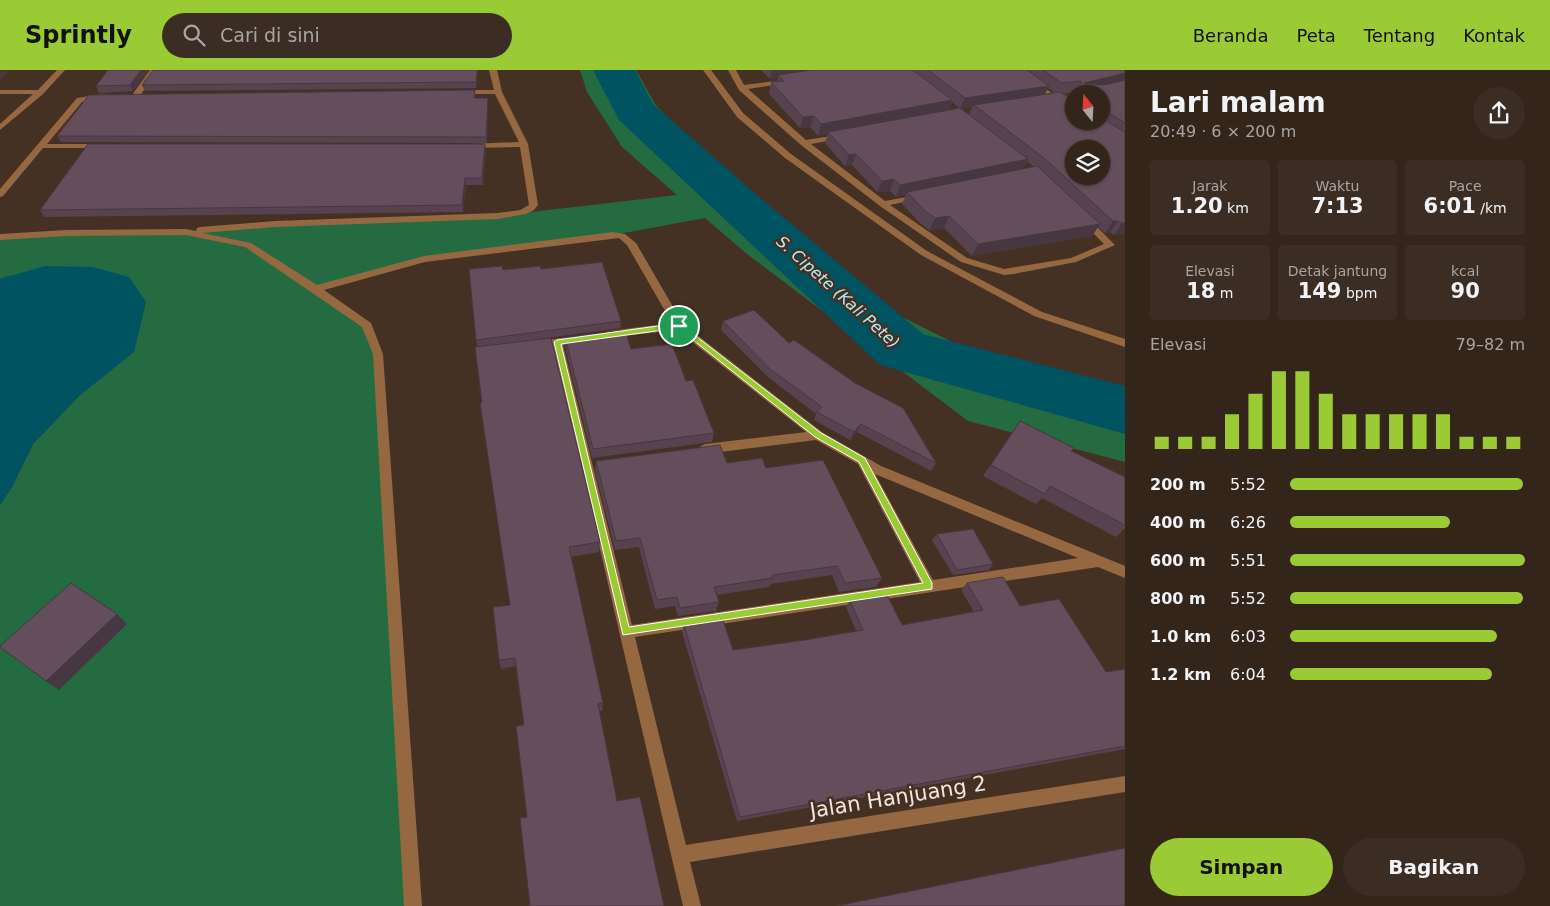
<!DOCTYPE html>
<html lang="id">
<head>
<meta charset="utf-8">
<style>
	body { margin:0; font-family:"DejaVu Sans",sans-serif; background:#3c2d24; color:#f1f3f6; height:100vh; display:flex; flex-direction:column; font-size:19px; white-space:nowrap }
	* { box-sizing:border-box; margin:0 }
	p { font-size:16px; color:#a9a5a3 }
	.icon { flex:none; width:28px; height:28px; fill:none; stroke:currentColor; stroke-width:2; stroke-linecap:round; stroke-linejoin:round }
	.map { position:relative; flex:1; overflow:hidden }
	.details { display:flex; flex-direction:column; background:#34251b; width:425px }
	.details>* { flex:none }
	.needle { width:32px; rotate:342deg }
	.buttons { position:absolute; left:1065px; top:15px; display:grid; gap:10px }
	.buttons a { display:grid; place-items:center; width:45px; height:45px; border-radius:50%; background:#34251b; box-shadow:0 1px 4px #0004,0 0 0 1px #4e423a; font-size:25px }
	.pin { position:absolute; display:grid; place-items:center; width:42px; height:42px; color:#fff; margin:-21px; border:2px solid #fff; border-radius:50%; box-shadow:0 1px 5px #0007 }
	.round { display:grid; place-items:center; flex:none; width:52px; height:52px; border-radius:26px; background:#3c2d24 }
	.summary { display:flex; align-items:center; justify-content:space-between; height:85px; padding:0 25px }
	h1 { font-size:28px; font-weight:800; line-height:38px }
	.stats { display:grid; grid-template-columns:repeat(3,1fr); gap:8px; height:85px; padding:5px 25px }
	.stats div { display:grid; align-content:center; border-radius:5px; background:#3c2d24; text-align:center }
	.stats b { font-size:21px; font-weight:800 }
	.stats small { font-size:14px; font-weight:400 }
	.stats p { font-size:14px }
	.chart { height:140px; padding:10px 25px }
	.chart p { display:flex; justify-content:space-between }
	.chart svg { width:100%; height:90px; margin-top:5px; stroke:#9acb34; stroke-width:6 }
	.action { display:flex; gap:10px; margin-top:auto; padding:10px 25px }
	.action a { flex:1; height:58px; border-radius:30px; background:#9acb34; color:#111; font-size:20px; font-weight:800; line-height:58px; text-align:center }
	.action a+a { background:#3c2d24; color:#f1f3f6 }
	ul { padding:0 25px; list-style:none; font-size:16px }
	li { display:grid; grid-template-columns:80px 60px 1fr; align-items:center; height:38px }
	li i { height:12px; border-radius:6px; background:#9acb34 }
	header { display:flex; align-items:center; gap:30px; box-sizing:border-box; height:70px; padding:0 25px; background:#9acb34; color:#111 }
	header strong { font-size:24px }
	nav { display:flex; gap:28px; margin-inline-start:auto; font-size:18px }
	.search { width:350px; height:45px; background:#3c2d24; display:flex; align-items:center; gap:12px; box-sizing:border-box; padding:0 18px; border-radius:28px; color:#a9a5a3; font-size:19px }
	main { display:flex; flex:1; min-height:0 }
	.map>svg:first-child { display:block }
	.green { fill:#246b42 }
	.water { fill:#005360 }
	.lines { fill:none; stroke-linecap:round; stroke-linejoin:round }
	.river { fill:#005360; fill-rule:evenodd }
	.minor { fill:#956841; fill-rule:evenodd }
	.wall { fill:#57434f; fill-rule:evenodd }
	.shaded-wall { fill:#473740 }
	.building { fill:#654e5c; stroke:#473740; fill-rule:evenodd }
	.route { fill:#9acb34; stroke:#fff; fill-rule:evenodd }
	.labels { text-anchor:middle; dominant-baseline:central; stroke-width:5; stroke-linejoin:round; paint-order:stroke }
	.far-water-label { font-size:16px; font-style:italic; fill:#b5edf9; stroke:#453124 }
	.near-street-label { font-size:21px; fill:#f3e6de; stroke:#453124 }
</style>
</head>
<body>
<header>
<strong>Sprintly</strong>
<div class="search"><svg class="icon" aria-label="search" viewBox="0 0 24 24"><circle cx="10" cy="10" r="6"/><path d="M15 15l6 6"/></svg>Cari di sini</div>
<nav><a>Beranda</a><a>Peta</a><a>Tentang</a><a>Kontak</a></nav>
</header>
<main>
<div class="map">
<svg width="1125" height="836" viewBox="0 0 1125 836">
	<rect width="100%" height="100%" fill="#453124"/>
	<path class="green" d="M580,0h56l19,34 55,62 92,80 82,62 88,44 153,41v69l-157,-41 -221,-167 -42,-36 -92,17 -189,24 -107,30 50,36 11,29 35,552h-413v-401l12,-18 21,-43 45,-47 -70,-121 -8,3v-42l186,-5 89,-8 223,-8 179,-21 -55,-48 -35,-55z"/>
	<path class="water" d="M45,196l48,1 36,10 17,25 -12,50 -56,45 -45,47 -21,43 -12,18v-226z"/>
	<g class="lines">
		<path class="river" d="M593,0h42l18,34 99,87 171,143 202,52v48l-245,-69 -261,-245z"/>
		<g class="minor">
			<path d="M57,0h8l-22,24 -43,36v-6l33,-30h-33v-4h38z"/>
			<path d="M150,0h8l-19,27h-6l-1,-2z"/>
			<path d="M489,0h8l5,22 26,52 10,61 -4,5 -8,4 -28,5 -223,8 -73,6 49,10 66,42 107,-29 189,-24 12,2 11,9 47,81 139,108 59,34 244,100v12l-27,-11 -463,70 51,208 439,-69v16l-435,70 11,44h-18l-130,-559 -16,2 -5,-4 1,-3 49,-7 5,4 -5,4 -19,2 69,280 288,-43 -62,-118 -42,-24 -111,14 -4,-2 -2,-3 2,-3 4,-2 101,-12 -129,-102 -72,8v-6l4,-1 63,-8 -45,-78 -8,-7 -194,24 -101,28 47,33 12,31 39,552h-18l-31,-552 -11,-27 -117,-80 -59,-12 -120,1 -66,4v-6l66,-4 120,-1 10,2 1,-3 3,-1 75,-6 223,-8 22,-3 9,-5 -9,-58 -50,1 -4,-2 4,-2 49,-2 -24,-48h-37l-4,-2 4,-2h36zM875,404l203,84 -145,22z"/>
			<path d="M703,0h8l32,43 48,41 136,97 115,61 83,27v8l-91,-31 -113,-61 -136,-97 -48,-41z"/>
			<path d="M728,0h8l8,15 46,-6v4h-3l-39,6 58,51 38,-6v4l-33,6 74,57 38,-7v4l-33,7 77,53 37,11 67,-11 33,-14 -25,-25 5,-3 3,1 28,28 -39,17 -62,12 -10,1 -43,-13 -81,-56 -79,-61 -62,-55z"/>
			<path d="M1009,0h9l56,38v6z"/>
			<path d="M103,24h3v4l-24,4 -35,42h55l4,2 -1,2h-62l-40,48 -3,1v-8l77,-91z"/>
		</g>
	</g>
	<g class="wall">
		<path d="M149,0l-16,21 -34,2 -3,-7z"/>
		<path d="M153,0h325l-2,18 -331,3 -3,-6z"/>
		<path d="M761,0h364v163l-11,2 -4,-3 -5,1 -7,-6 -6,9 -120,20 -28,-28 -15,2 -9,-7 -18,-19 4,-9 -10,2 -6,-6 -13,1 -25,-27 -7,1 -20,-23 3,-9 -10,2 -8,-9 -10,1 -31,-34 2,-12h6l1,-4 -8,1zM1048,18l6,4 -9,2zM1071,23l-2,4 -6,-3zM1074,24h27v27h-27zM952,32l7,6 -10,2zM972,37l-3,7 -7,-5zM1027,91l7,6 -11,2z"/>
		<path d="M475,20v8l13,6 -1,39 -426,-1 -4,-6z"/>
		<path d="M486,81l-3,34h-17l-3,27 -419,5 -4,-7z"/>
		<path d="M469,199h72l80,52 -1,7 -80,11 60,203 -1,10 -28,5 32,146 -1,8h-3l-72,106 -3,-92 -8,-59 -15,3 -2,-9 11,-55 -33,-259z"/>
		<path d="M723,251l66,22 147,120 -5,8 -74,-39 -7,8 -36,-20 2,-6 -48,-37 -47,-47z"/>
		<path d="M565,267l66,12 55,32 28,52 -2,9 -120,16 -27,-111z"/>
		<path d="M1020,351l51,30 54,26v51l-9,9 -74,-39 -6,6 -53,-28z"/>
		<path d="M596,391l131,2 39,5 116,110 -6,9 -37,5 -7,-17 -61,9 -2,3 -52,8 2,7 -3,9 -38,5 -3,-10 -20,3 -16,-62 -24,3 -20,-79z"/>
		<path d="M937,464l56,30 -4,6 -36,5 -21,-35z"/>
		<path d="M967,513l53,23 86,66 19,-3v80l-388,72 -55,-189 2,-7 49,25 72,-10 51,-9 -10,-24 4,-6 52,24 72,-13 -13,-22z"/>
	</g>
	<g class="shaded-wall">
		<path d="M2,0h8l-10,11v-9z"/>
		<path d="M141,0h8l-16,21 -3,-6z"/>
		<path d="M477,0h1l-2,18v-6z"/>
		<path d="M772,0h60l-54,5v3l-8,1z"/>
		<path d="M1125,3v8l-45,13 4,-11z"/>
		<path d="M1049,16l-6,11 -69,8 -2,2 -12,2 5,-11z"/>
		<path d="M488,28v6l-1,39 -1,-6z"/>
		<path d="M952,30l-4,12 -120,20v2l-10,2 3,-12z"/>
		<path d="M814,46l-4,11 -10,1 3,-11z"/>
		<path d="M485,74l1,7 -3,34 -1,-7z"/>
		<path d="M856,84l-4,11 -7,1 4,-11z"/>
		<path d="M1028,89l-6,12 -115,21 -1,3 -10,2 4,-12z"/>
		<path d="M465,108l1,7 -3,27 -1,-7z"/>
		<path d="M894,109l-4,12 -13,1 5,-11z"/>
		<path d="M949,146l-5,12 -15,2 6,-12z"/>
		<path d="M1113,151h5l-8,11 -5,1z"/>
		<path d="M1122,153h3v10l-11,2z"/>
		<path d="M1100,154l-8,12 -120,20 6,-12z"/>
		<path d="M861,354l-4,8 -7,8 4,-8z"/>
		<path d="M117,544l10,10 -68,66 -13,-9z"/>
	</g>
	<g class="building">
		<path d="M108,0h33l-11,15 -34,1z"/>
		<path d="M153,0h324l-1,12 -334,3z"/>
		<path d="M810,0h103l39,30 -131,24 -7,-8 -11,1 -32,-35 13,-1 -6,-6z"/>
		<path d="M928,0h99l22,16 -84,12z"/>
		<path d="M1043,0h82v3l-41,10 20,2 21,-5v43l-24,-15v-14h-23l-5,-4 9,-2 -1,-7 -19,2z"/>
		<path d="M475,20l-1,8h14l-2,39 -429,-1 32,-41z"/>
		<path d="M1060,22l14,8v21h27v-3l24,14v91h-3l-4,-2h-5l-69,-63 -70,-53zM1074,79h27v27h-27z"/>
		<path d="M960,38l68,51 -128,26 -6,-6 -12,2 -26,-27 -7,1 -21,-23z"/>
		<path d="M88,74h397l-3,34h-17l-3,27 -422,5z"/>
		<path d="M1037,96l63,58 -122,20 -29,-28 -14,2 -10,-7 -18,-19z"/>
		<path d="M602,192l19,59 -145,19 -7,-71 33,-3 1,4 37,-4 1,3z"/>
		<path d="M754,240l35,33 5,-3 61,43 48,25 33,55 -75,-39 -7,8 -37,-20 5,-5 -52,-38 -47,-48z"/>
		<path d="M625,260l6,19 41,-5 14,37 7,-1 21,53 -121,16 -28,-112z"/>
		<path d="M551,268l49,204 -31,5 34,156 -5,1 19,97 23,-4 24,109h-134l-10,-88 7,-1 -11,-91 8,-1 -9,-67 -16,2 -6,-53 17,-2 -30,-202h2l-7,-56z"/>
		<path d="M1020,351l54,27 -3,3 54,26v48l-75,-39 -5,8 -54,-29z"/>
		<path d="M720,375l7,18 35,-5 4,10 57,-8 59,118 -37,5 -8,-17 -65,9 1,3 -59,9 5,15 -39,6 -3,-11 -20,3 -17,-62 -24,3 -20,-80z"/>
		<path d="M973,459l20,35 -36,6 -20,-36z"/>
		<path d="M1003,507l17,29 39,-7 47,73 19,-3v77l-385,71 -56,-192 39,-5 10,30 72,-10 58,-10 -13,-29 37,-6 15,30 81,-15 -16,-27z"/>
		<path d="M71,513l46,31 -71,67 -46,-34v-1z"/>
		<path d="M1125,778v58h-289z"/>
	</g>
	<path class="route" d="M679,253l142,110 44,25 67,125v6l-309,46 -69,-293 3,-2zM678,258l137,109 44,25 64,121 -294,44 -68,-283z"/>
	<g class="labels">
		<g class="far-water-label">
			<text transform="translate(838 222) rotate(42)">S. Cipete (Kali Pete)</text>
		</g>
		<g class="near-street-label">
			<text transform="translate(898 727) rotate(-9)">Jalan Hanjuang 2</text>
		</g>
	</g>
</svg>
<div class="buttons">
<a><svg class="needle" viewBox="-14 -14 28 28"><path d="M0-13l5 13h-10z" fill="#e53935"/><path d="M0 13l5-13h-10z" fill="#a9a5a3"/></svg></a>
<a><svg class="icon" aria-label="layers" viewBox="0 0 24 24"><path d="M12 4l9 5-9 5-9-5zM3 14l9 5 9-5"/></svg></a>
</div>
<div class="pin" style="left:679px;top:256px;background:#1e9e55"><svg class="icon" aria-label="arrive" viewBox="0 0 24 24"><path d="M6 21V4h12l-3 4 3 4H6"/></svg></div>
</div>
<section class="details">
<div class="summary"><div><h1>Lari malam</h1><p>20:49 · 6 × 200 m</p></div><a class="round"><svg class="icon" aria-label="share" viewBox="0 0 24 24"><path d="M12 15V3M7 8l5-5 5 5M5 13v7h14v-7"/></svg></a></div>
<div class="stats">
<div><p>Jarak</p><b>1.20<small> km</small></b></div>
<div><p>Waktu</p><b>7:13</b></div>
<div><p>Pace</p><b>6:01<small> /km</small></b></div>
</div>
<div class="stats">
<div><p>Elevasi</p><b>18<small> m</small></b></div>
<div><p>Detak jantung</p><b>149<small> bpm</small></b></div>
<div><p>kcal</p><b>90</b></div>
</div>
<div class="chart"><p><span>Elevasi</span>79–82 m</p>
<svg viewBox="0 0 160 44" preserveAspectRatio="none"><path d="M5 44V38M15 44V38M25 44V38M35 44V27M45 44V17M55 44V6M65 44V6M75 44V17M85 44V27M95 44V27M105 44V27M115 44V27M125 44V27M135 44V38M145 44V38M155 44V38"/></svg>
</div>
<ul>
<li><b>200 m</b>5:52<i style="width:99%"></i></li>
<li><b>400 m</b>6:26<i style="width:68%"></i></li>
<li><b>600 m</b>5:51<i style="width:100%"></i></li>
<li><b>800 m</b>5:52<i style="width:99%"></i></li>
<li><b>1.0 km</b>6:03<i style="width:88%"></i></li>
<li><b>1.2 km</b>6:04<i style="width:86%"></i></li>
</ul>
<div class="action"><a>Simpan</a><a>Bagikan</a></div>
</section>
</main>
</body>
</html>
